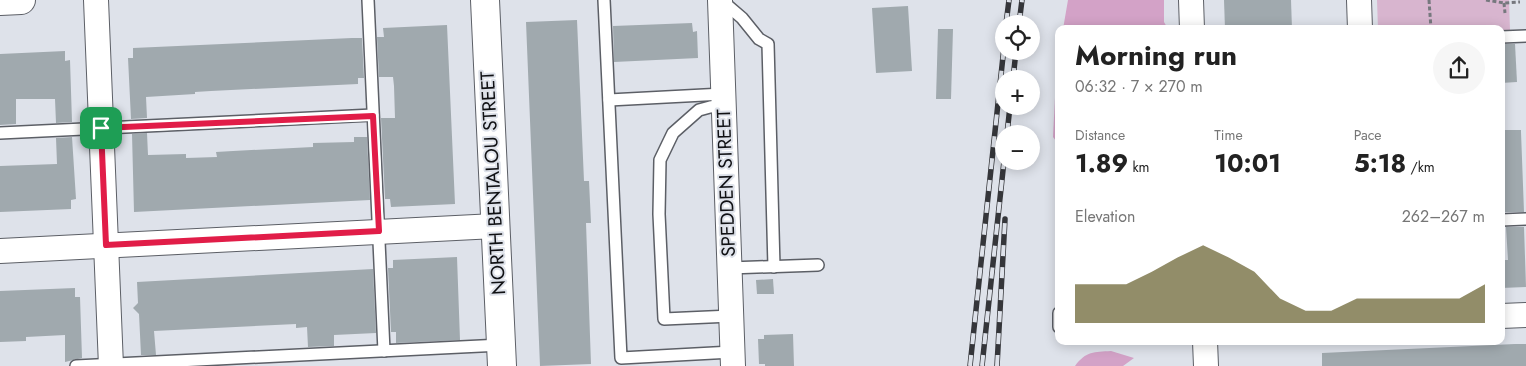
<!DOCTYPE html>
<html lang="en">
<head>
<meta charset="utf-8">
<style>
	body { margin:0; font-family:Jost,sans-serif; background:#f6f6f6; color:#222; height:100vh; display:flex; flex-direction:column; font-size:19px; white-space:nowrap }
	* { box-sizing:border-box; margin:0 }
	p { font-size:16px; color:#767676 }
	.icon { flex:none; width:28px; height:28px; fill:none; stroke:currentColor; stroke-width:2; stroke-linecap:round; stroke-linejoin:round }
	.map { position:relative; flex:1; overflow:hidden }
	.panel { position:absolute; left:1055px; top:25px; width:450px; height:320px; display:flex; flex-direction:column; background:#fff; border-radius:10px; box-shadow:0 2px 12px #0003 }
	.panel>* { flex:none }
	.buttons { position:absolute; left:995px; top:15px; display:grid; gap:10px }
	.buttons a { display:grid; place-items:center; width:45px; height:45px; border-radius:50%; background:#fff; box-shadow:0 2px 12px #0003; font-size:25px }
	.pin { position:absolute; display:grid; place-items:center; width:42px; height:42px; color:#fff; margin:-21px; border-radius:10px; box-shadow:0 2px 8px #0006 }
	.round { display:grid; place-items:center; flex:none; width:52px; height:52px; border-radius:26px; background:#f6f6f6 }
	.overview { display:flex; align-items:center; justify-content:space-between; height:85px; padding:0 20px }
	h1 { font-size:28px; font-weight:700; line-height:38px }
	.stats { display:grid; grid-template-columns:repeat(3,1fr); gap:8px; height:85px; padding:5px 20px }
	.stats div { display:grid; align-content:center }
	.stats b { font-size:25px; font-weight:700 }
	.stats small { font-size:14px; font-weight:400 }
	.stats p { font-size:14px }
	.chart { height:140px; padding:10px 20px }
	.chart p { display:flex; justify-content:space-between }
	.chart svg { width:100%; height:90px; margin-top:5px; fill:#655d2a; opacity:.7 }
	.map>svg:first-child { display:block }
	.green { fill:#d8b5cf }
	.forest { fill:#d3a2c7 }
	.building { fill:#a0a9ae }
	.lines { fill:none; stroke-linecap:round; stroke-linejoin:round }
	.service-casing { stroke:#5c5f66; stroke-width:14 }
	.minor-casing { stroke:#5c5f66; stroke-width:26 }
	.tertiary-casing { stroke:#5c5f66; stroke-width:30 }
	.secondary-casing { stroke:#5c5f66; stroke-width:30 }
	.path { stroke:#76787e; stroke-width:3; stroke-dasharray:4 2.5; stroke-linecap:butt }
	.service { stroke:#fff; stroke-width:11 }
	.minor { stroke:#fff; stroke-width:24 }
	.tertiary { stroke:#fff; stroke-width:28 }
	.secondary { stroke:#fff; stroke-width:28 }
	.rail-casing { stroke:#35363a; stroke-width:5.5 }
	.rail { stroke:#dee2ea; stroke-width:4; stroke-dasharray:11; stroke-linecap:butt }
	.route-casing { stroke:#fff; stroke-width:10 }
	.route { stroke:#e11d48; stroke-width:6 }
	.labels { text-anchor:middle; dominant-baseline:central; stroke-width:4; stroke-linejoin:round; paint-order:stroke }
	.street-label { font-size:19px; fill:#101114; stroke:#dee2ea }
</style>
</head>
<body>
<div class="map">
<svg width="1526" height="366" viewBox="0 0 1526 366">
	<rect width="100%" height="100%" fill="#dee2ea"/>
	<path class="green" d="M1377,0h132l1,30 -9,1v-2h-123z"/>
	<g class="forest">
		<path d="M1068,0h96v22l4,7h-105z"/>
		<path d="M1059,58v87l-6,-8 3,-59z"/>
		<path d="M1111,351l23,7 -11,8h-48c11,-15 19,-14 36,-15z"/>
	</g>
	<g class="building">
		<path d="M1224,0h67l1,29h-67z"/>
		<path d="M908,6l4,65 -36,2 -4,-65z"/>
		<path d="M577,20l7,161h5l2,42h-5l5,141 -51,2 -14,-344z"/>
		<path d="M692,23l1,9 4,-1 1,27 -84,4 -1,-36z"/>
		<path d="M447,25l8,179 -64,3 -1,-8h-5l-4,-81h14l-1,-32 -1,-9h-14l-2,-40h7l-1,-9z"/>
		<path d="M938,29h15l-2,70h-15z"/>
		<path d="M352,38h10l2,40h-6v6l-147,7 -16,1v2l-49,3 1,21 -16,1 -3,-61h5v-10z"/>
		<path d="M1501,44h14l2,38 -16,1z"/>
		<path d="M65,51v10l5,-1 2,62 -16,1 -1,-24h-39v25l-16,1v-71z"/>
		<path d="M1501,130h20v2l3,80h-23z"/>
		<path d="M147,133l1,22 38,-1v4l31,-1 -1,-5 17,-1 80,-4v-4l41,-1v-5h13l3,63 -236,12 -2,-78z"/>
		<path d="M72,137l4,62 -5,1v9l-71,3v-46l57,-2 -1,-26z"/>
		<path d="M1506,227h18l2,60 -25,1v-28h7z"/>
		<path d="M457,257l3,83 -64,3v-11h-5l-3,-64h5v-8z"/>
		<path d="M373,269l3,64 -42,2v11l-26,1 -1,-20 -11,1v-4l-142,7 2,24h-15l-2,-41 -6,-6 5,-5 -1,-21z"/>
		<path d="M773,279l1,15h-17l-1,-14z"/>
		<path d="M75,288v9h5l2,61 -17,4v-27l-39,2v4l-26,1v-51z"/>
		<path d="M793,334l1,32h-29v-2h-6l-1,-25h6v-4z"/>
		<path d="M1515,344h11v22h-204v-13z"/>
	</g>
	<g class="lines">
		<g class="service-casing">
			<g id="service">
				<path d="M368,0l16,351"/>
				<path d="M604,0l17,358 111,-6"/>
				<path d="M721,0l21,18 17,21 9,5 6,223"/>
				<path d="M1501,37l25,-1"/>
				<path d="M609,100l114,-6"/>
				<path d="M724,105l-14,2 -11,3 -26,23 -13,27 -1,54 5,105 67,-3"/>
				<path d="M0,133l373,-18"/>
				<path d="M1501,220l25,-1"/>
				<path d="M729,268l89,-3"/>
				<path d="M1059,313v14"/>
				<path d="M76,366l425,-21"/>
			</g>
		</g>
		<g class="minor-casing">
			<g id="minor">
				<path d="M96,0l15,366"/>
				<path d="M720,0l13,366"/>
				<path d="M1191,0l1,29"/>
				<path d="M1359,0l1,29"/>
				<path d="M0,251l495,-25"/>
				<path d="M1501,316l25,-1"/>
				<path d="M1205,341l1,25"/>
			</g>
		</g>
		<g class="tertiary-casing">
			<path id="tertiary" d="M485,0l17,366"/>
		</g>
		<g class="secondary-casing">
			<path id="secondary" d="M0,1l21,-1"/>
		</g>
		<g class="path">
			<path d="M1429,0l2,29"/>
			<path d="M1486,0l18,3 16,-1"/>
			<path d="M1504,3l1,10"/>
		</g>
		<use href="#service" class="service"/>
		<use href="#minor" class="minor"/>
		<use href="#tertiary" class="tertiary"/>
		<use href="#secondary" class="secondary"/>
		<g class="rail-casing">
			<g id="rail">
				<path d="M1006,24l3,-24"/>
				<path d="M1019,24l3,-24"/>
				<path d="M1013,79l3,-28"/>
				<path d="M1007,134l3,-28"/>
				<path d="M970,366l34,-319"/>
				<path d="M982,366l22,-205"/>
				<path d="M997,366l8,-147"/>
			</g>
		</g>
		<use href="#rail" class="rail"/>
	</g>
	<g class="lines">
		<g class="route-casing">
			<path id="route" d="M373,116l6,115 -273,14 -5,-117z"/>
		</g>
		<use href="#route" class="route"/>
	</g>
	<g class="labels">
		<g class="street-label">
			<text transform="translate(493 183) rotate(-93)">NORTH BENTALOU STREET</text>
			<text transform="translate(726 183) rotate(-92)">SPEDDEN STREET</text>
		</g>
	</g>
</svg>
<div class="buttons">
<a><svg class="icon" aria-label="locate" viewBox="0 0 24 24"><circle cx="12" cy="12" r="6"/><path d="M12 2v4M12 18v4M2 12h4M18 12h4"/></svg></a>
<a>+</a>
<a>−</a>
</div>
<div class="pin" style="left:101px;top:128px;background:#1e9e55"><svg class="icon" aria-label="arrive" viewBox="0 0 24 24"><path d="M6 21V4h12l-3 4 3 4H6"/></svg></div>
<section class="panel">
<div class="overview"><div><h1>Morning run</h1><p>06:32 · 7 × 270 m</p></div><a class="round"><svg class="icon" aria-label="share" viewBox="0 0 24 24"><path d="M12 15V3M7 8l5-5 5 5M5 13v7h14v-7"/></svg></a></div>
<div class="stats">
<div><p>Distance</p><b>1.89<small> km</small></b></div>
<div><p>Time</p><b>10:01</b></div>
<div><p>Pace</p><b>5:18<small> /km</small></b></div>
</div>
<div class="chart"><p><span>Elevation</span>262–267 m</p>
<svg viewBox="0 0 160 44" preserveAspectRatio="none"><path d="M0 44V25L10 25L20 25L30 19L40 12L50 6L60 12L70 19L80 32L90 38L100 38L110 32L120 32L130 32L140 32L150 32L160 25V44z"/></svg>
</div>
</section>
</div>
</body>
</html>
